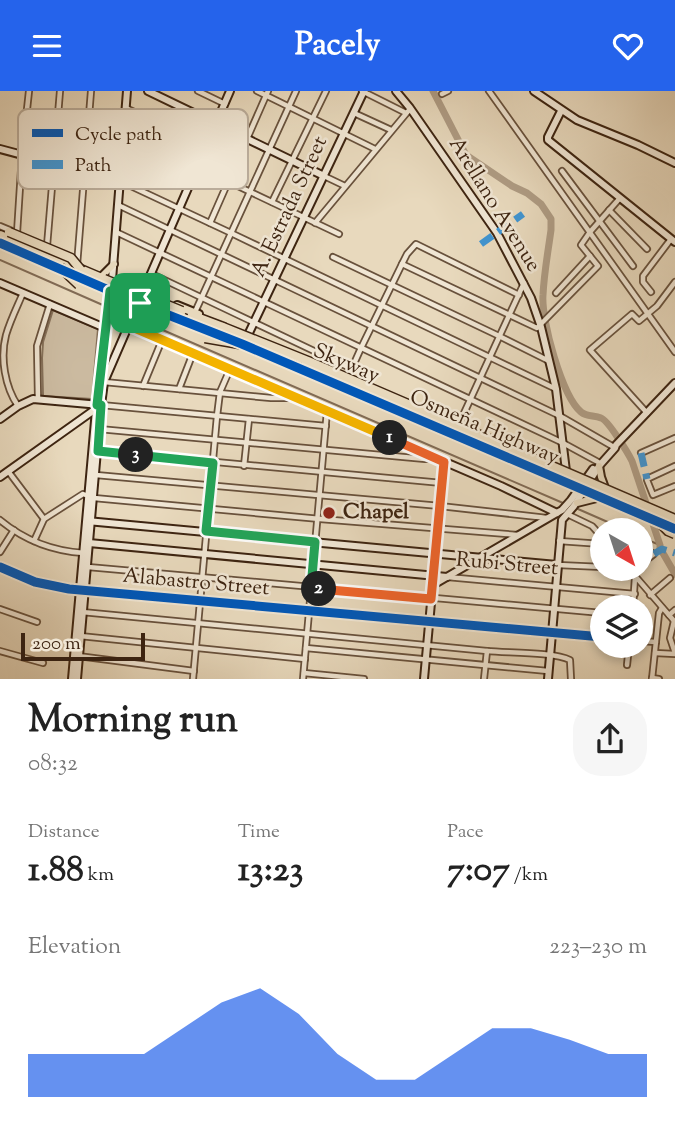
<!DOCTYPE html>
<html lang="en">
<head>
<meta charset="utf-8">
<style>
	body { margin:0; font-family:"Sorts Mill Goudy",serif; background:#f6f6f6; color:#222; height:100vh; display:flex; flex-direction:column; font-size:26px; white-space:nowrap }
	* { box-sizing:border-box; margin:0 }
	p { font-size:23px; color:#767676 }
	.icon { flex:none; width:38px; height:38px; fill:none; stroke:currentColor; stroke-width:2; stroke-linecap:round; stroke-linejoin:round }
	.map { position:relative; height:588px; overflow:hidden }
	.side { display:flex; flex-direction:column; background:#fff; flex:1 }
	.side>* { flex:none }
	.needle { width:46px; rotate:141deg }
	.tools { position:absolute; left:590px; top:427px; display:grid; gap:14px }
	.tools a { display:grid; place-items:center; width:63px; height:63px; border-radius:50%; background:#fff; box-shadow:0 4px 10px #0003; font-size:35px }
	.scale { position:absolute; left:21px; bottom:18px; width:124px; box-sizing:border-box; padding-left:7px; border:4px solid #3d2411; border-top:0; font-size:19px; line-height:24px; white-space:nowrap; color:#3d2411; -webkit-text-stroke:5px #f0e6d4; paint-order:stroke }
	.pin { position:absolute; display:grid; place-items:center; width:60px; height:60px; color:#fff; margin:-30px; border-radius:14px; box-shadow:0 4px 10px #0006 }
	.km { position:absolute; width:35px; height:35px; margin:-18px; border-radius:50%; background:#222; color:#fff; font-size:19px; line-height:35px; text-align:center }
	.round { display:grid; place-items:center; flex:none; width:74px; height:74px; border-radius:28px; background:#f6f6f6 }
	.summary { display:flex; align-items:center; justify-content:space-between; height:119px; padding:0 28px }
	h1 { font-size:38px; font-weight:800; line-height:52px }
	.figures { display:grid; grid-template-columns:repeat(3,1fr); gap:10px; height:119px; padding:7px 28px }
	.figures div { display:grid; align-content:center }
	.figures b { font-size:35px; font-weight:800 }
	.figures small { font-size:19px; font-weight:400 }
	.figures p { font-size:19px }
	.chart { height:196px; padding:14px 28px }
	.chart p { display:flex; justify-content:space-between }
	.chart svg { width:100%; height:126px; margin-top:7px; fill:#2563eb; opacity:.7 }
	header { display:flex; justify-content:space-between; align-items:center; height:91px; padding:0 28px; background:#2563eb; color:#fff; font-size:32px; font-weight:800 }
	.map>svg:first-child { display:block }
	.green { fill:#cbbaa0; stroke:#846f58; stroke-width:2 }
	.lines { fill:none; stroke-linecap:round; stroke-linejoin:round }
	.stream { stroke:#816b55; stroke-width:2 }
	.river { stroke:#ae9b83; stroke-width:7 }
	.street-casing { stroke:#68513c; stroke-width:8 }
	.secondary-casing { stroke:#3d2411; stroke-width:10 }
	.primary-casing { stroke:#3d2411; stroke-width:10 }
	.highway-casing { stroke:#3d2411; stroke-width:11 }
	.street { stroke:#f0e6d4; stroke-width:4.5 }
	.secondary { stroke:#f0e6d4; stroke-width:6 }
	.primary { stroke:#e8d9bd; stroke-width:6 }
	.highway { stroke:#e8d9bd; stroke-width:8 }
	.highway-bridge-casing { stroke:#3d2411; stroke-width:11; stroke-linecap:butt }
	.highway-bridge { stroke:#e8d9bd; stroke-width:8 }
	.quiet { stroke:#3f95d3; stroke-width:7; stroke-dasharray:14 7; stroke-linecap:butt }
	.cycleway-casing { stroke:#f0e6d4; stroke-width:13 }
	.cycleway { stroke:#0057b8; stroke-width:9 }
	.split-1-casing { stroke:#fff; stroke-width:14 }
	.split-2-casing { stroke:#fff; stroke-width:14 }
	.split-3-casing { stroke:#fff; stroke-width:14 }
	.split-4-casing { stroke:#fff; stroke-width:14 }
	.split-1 { stroke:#f5b400; stroke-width:9 }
	.split-2 { stroke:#f0652b; stroke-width:9 }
	.split-3 { stroke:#22a559; stroke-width:9 }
	.split-4 { stroke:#22a559; stroke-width:9 }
	.poi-dot { fill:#8f2418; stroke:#f0e6d4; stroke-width:2.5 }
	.labels { text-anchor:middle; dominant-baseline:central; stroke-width:5; stroke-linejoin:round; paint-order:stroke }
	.street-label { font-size:21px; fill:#3d2411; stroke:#f0e6d4 }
	.poi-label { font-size:21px; font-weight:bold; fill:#3d2411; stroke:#f0e6d4; text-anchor:start }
	.key { fill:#f0e6d4; stroke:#baac9a; stroke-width:2 }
	.key-label { font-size:19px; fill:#3d2411 }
</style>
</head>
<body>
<header><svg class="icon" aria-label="menu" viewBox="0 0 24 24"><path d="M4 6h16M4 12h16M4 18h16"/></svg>Pacely<svg class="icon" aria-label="heart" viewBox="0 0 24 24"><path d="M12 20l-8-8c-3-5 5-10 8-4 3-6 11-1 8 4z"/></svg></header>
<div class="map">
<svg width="675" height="588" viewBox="0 0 675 588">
	<rect width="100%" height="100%" fill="#e8d9bd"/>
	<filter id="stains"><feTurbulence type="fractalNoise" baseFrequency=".00286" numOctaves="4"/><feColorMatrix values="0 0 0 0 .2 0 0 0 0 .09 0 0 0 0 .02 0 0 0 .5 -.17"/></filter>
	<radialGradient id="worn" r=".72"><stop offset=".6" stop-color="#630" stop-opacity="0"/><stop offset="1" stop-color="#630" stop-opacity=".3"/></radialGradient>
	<path class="green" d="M53,219l45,19 -6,70 -49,-3 -1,-38 1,-16z"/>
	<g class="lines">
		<g class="stream">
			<path d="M0,169l105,46"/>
			<path d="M135,227l428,185"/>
			<path d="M578,418l48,21"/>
			<path d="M640,446l20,8"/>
		</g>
		<path class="river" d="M433,0l33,64 46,31 15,7 14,11 10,15v11c-3,22 -7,43 -8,65 -2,25 19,101 38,117 6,5 13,3 20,6 7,2 27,35 31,43l28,84v3l15,26"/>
		<g class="street-casing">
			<g id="street">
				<path d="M198,0l27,13"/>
				<path d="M257,0l118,58"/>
				<path d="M362,0l44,22"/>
				<path d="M489,0l186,261"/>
				<path d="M442,3l6,-3"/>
				<path d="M126,17l81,38"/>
				<path d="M354,22l37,17"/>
				<path d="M124,41l215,102"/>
				<path d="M122,66l67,30"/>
				<path d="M562,80l71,95"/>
				<path d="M324,85l21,10"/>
				<path d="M120,90l111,52 325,156"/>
				<path d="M272,111l54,-111"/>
				<path d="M118,114l442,211 52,30"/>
				<path d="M609,119l38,39"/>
				<path d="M210,132l58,-132"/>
				<path d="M315,132l95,-114"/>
				<path d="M0,135l12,5"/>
				<path d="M116,141l447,211 35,19"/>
				<path d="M17,142l5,-78 7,-64"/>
				<path d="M47,155l13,-155"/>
				<path d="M333,166l166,79 50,25"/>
				<path d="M402,173l135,64 61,-62 -17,-21 9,-13 30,-34"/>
				<path d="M77,174l14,-174"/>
				<path d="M152,183l200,95"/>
				<path d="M651,201l-8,-10v-6l28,-37"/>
				<path d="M556,202l34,-37"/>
				<path d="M195,221l101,-221"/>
				<path d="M348,286l13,-29 41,-84 5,-10 9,-10 103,51"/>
				<path d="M104,291l167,16h24"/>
				<path d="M143,295l19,-46"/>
				<path d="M179,298l14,-36"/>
				<path d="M38,308l-1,-53 13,-42"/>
				<path d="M101,314l225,21"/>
				<path d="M18,315c-13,-19 -18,-48 -12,-71 4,-14 11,-28 17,-42"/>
				<path d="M647,322l-57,-63 42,-36 7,7 18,-15 18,-24"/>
				<path d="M459,333l65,-141"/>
				<path d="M99,338l326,30 9,-1"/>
				<path d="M98,360l344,32"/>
				<path d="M641,362l34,-15"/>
				<path d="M244,375l5,-47"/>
				<path d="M675,375l-28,13v1l6,15 22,-9"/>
				<path d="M8,380l36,48"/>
				<path d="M96,384l344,31 107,12"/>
				<path d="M567,423l25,12 10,11"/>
				<path d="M0,429c24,20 52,31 84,33"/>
				<path d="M34,450l10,-22 39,-25 11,4 226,21 198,16"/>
				<path d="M559,450l43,3"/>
				<path d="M640,455l14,8 -14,11"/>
				<path d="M0,461l14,-22"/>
				<path d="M558,474l44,2"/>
				<path d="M0,476l35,15 34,7 533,48"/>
				<path d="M88,476l514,46"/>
				<path d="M629,478l46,53"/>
				<path d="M434,485l10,-114"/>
				<path d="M447,486l188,17"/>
				<path d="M650,504l20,-17"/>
				<path d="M633,516l2,-30"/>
				<path d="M0,518l37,13"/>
				<path d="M82,521l405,39c21,2 67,1 83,9l1,19"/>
				<path d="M669,524l6,-5"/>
				<path d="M674,530l-4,17 5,15"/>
				<path d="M80,545l225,23"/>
				<path d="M640,550l16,1"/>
				<path d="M306,557l242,23"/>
				<path d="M0,560l43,12"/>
				<path d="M655,562l20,1"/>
				<path d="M78,565l116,15"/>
				<path d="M627,574l2,-19"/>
				<path d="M304,582l60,6"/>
				<path d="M652,587l7,1"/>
				<path d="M193,588l24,-263 3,-24 10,-23"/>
				<path d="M303,588l24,-268"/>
				<path d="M484,588l3,-28"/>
				<path d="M652,588l7,-66 3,-5"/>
			</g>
		</g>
		<g class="secondary-casing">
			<g id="secondary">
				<path d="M148,0l176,85"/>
				<path d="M396,0l14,17 87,125 34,65 10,29 15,62 10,82"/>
				<path d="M534,0l43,29 61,25 37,18"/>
				<path d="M561,20l-13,26v3l127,102"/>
				<path d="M0,58l120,32"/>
				<path d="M112,189l15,-189"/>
				<path d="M0,192l105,45"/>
				<path d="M130,235l371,160 56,27"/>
				<path d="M247,246l117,-246"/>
				<path d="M0,328l18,-13 15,-7 67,6"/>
				<path d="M0,386l97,-69"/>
				<path d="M87,430l470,44"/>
				<path d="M89,452l358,34"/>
				<path d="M433,494l129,-75 9,-10 22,-31"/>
				<path d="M72,588l26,-292 12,-96"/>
				<path d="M77,588l24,-274 3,-23 126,-291"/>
				<path d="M424,588l9,-98"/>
				<path d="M548,588l14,-159 12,-14 25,-40 16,-18 1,-3 59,-62"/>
			</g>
		</g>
		<g class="primary-casing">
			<g id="primary">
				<path d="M102,185l12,-12"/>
				<path d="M177,214l22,9"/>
				<path d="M270,265l177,75"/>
				<path d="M599,375l2,11 4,11"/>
				<path d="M577,412l24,-6"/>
			</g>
		</g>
		<g class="highway-casing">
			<g id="highway">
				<path d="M0,144l104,44"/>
				<path d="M0,150l101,43"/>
				<path d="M186,222l37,14"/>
				<path d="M186,228l120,47"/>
			</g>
		</g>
		<use href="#street" class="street"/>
		<use href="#secondary" class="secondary"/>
		<use href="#primary" class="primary"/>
		<use href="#highway" class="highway"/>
		<g class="highway-bridge-casing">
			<g id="highway-bridge">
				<path d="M9,141l62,26 10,12"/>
				<path d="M60,176l19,18"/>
				<path d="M104,188l78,32"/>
				<path d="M101,193l85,35"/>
				<path d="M223,236l85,34 367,158"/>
				<path d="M205,247l57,10"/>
				<path d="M306,275l369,160"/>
				<path d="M657,429l11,11 7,3"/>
			</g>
		</g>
		<use href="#highway-bridge" class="highway-bridge"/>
		<g class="quiet">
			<path d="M481,153l42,-30"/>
			<path d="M641,362l6,26"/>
			<path d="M654,463l8,-5 13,4"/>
		</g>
		<g class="cycleway-casing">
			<g id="cycleway">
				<path d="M0,152l143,62 99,39 433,185"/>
				<path d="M0,476l35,15 34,7 533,48"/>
			</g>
		</g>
		<use href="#cycleway" class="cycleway"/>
	</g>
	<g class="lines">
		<g class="split-1-casing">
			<path id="split-1" d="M140,212l-10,23 260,112"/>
		</g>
		<g class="split-2-casing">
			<path id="split-2" d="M319,498l112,10 13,-137 -54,-24"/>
		</g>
		<g class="split-3-casing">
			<path id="split-3" d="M136,364l77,8 -7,68 109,11 -4,46 8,1"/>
		</g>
		<g class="split-4-casing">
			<path id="split-4" d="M136,364l-38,-4 3,-46h-4l13,-114 30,12"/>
		</g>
		<use href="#split-1" class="split-1"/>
		<use href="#split-2" class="split-2"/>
		<use href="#split-3" class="split-3"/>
		<use href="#split-4" class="split-4"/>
	</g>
	<circle class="poi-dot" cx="329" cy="422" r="7"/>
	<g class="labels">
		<g class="street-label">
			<text transform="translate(494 114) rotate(58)">Arellano Avenue</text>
			<text transform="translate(290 116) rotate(-65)">A. Estrada Street</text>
			<text transform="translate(346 273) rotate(23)">Skyway</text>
			<text transform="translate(484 337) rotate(23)">Osmeña Highway</text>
			<text transform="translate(507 474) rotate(5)">Rubi Street</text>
			<text transform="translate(196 492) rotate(5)">Alabastro Street</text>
		</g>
		<g class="poi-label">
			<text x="343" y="422">Chapel</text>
		</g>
	</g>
	<rect x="18" y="18" width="230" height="80" rx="10" class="key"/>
	<rect x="32" y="38" width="31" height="8" fill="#0057b8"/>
	<rect x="32" y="69" width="31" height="9" fill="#3f95d3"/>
	<g class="key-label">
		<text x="75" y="49">Cycle path</text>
		<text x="75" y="80">Path</text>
	</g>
	<rect width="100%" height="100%" filter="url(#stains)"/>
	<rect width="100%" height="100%" fill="url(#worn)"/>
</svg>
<div class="tools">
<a><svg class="needle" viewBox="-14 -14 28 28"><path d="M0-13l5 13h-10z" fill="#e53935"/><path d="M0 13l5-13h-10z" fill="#767676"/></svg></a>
<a><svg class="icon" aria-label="layers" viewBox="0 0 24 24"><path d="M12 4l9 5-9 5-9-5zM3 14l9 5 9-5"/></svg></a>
</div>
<div class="scale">200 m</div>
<div class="pin" style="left:140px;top:212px;background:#1e9e55"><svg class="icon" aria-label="arrive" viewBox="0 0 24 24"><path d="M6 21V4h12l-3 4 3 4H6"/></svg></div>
<b class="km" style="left:390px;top:347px">1</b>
<b class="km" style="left:319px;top:498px">2</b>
<b class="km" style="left:136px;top:364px">3</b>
</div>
<section class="side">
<div class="summary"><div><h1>Morning run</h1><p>08:32</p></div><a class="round"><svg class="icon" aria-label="share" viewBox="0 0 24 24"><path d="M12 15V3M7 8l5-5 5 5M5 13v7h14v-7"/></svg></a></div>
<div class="figures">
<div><p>Distance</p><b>1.88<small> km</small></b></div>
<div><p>Time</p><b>13:23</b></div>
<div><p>Pace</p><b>7:07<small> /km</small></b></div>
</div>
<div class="chart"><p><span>Elevation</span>223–230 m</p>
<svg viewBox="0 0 160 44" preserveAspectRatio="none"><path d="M0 44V29L10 29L20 29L30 29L40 20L50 11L60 6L70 15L80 29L90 38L100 38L110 29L120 20L130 20L140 24L150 29L160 29V44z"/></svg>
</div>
</section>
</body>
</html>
